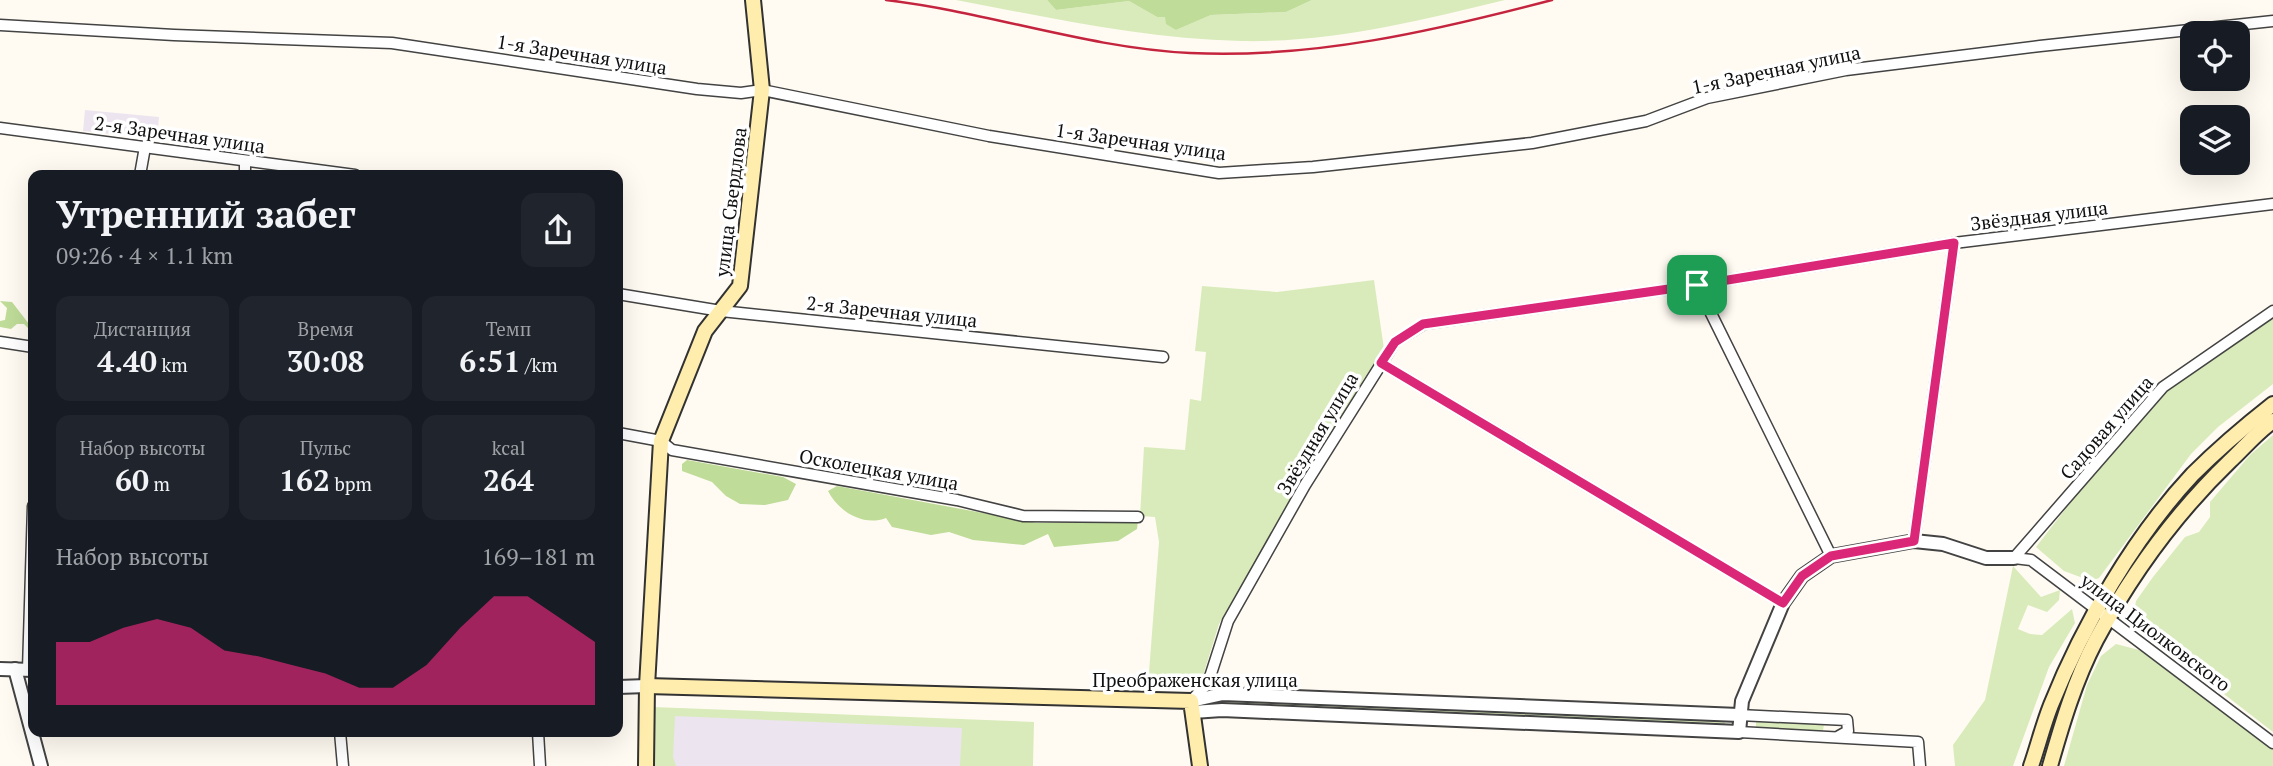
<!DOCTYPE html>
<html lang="ru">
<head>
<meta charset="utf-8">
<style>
	body { margin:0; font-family:"PT Serif",serif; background:#20242c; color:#f1f3f6; height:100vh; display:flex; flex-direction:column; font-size:26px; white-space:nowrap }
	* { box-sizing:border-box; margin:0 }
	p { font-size:23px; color:#9ea1a6 }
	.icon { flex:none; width:38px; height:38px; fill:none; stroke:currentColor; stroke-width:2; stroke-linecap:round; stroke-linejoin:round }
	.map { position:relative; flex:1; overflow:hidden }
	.side { position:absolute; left:28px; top:170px; width:595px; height:567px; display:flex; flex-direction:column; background:#171b24; border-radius:14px; box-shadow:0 7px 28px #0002 }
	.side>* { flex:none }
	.fabs { position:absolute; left:2180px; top:21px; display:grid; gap:14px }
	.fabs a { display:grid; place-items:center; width:70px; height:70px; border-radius:14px; background:#171b24; box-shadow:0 7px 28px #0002; font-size:35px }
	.pin { position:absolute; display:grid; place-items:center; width:60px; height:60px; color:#fff; margin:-30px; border-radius:14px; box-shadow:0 4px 10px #0006 }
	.round { display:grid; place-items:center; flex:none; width:74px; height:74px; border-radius:14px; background:#20242c }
	.head { display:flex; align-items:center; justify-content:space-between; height:119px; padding:0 28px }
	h1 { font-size:38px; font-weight:800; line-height:52px }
	.stats { display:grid; grid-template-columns:repeat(3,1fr); gap:10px; height:119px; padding:7px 28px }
	.stats div { display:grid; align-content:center; border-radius:14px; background:#20242c; text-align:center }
	.stats b { font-size:30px; font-weight:800 }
	.stats small { font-size:19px; font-weight:400 }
	.stats p { font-size:19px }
	.chart { height:196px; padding:14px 28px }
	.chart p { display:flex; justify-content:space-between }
	.chart svg { width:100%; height:126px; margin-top:7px; fill:#db2777; opacity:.7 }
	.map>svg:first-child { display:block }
	.industrial { fill:#ece4ee }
	.green { fill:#d9ebbb }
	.forest { fill:#bfdc99 }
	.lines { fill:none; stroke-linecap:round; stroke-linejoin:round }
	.minor-casing { stroke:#434343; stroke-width:13 }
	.tertiary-casing { stroke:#434343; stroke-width:16 }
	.secondary-casing { stroke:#323232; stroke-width:18 }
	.minor { stroke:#fff; stroke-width:10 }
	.tertiary { stroke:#fff; stroke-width:12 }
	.secondary { stroke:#ffedad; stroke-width:14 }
	.rail { stroke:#c4243e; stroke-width:2.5 }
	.route-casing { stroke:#fff; stroke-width:14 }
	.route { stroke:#db2777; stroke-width:9 }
	.labels { text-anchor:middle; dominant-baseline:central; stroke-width:7; stroke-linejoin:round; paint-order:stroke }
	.street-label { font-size:19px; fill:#101010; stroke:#fff }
</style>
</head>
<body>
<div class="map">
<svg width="2273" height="766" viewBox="0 0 2273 766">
	<rect width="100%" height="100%" fill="#fffbf2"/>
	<g class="industrial">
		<path d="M85,110l74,7 -2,22 -74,-8z"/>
		<path d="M667,708l298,12 -3,46h-294z"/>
	</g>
	<g class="green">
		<path d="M956,0h91l9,10 73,-9 28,16h8l11,13 35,-15 75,-3 26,-12h193c-87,21 -174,43 -264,41 -96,-2 -190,-23 -285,-41z"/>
		<path d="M1374,280l10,69 -19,28 -146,247 -18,58 -6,4 -47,-1 11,-143 -4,-25 -15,-1 4,-69 41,3 5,-51 11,2 5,-49 -11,-1 7,-65 75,6z"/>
		<path d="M2273,312v72l-55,43 -27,27 -92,124 -8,3 -27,-10 -28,-24 94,-121 39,-43z"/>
		<path d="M2273,435v297l-138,-107 -2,-8 3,-16 17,-24 32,-40 14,-5 11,-15v-15l40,-47z"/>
		<path d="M2013,566l28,31 19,-7 -1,10 -12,12 -19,-7 -10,24 12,5 12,1 30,-26 3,14 -26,44 -36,99h-58l-2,-21 32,-45z"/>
		<path d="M2116,644l27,7 130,98v17h-209l23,-81 14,-29z"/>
		<path d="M1215,698l510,21v7l-510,-21z"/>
		<path d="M653,707l381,15 -1,44h-73l2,-38 -287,-12 -2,41 3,9h-21l-3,-25z"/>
		<path d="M1756,721l68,3 -1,7 -67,-3z"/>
	</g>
	<g class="forest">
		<path d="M1047,0h265l-26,12 -75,3 -35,15 -10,-6 -1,-7h-8l-28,-16 -73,9z"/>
		<path d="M0,301l12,1 17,22h4v9l-9,-9h-7l-6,5 -11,-2v-6l5,-1 2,-12z"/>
		<path d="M687,460l96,17 13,7 -8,16 -23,5 -25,-1 -14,-8 -14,-14 -30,-11v-7z"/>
		<path d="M837,486l200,37 101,-3 -1,9 -19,12 -64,6 -6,-13 -24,11 -51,-5 -24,-8 -18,3 -39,-8 -6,-9c-23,9 -48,-7 -58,-27z"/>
	</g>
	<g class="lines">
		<g class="minor-casing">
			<g id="minor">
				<path d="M0,25l174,10 218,8 305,46 44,4 21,-3 227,46 230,37 94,-6 219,-24 114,-22 61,-23 139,-28 194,-24 233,-25"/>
				<path d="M0,128l355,47"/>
				<path d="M140,175l5,-28"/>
				<path d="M245,175v-14"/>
				<path d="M1697,285l134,271"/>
				<path d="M618,294l103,17 442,46"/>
				<path d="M0,342l33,5"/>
				<path d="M1381,363l402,240"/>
				<path d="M618,433l43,8 11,9 285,50 66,16 115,1"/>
				<path d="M1914,541l40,-298"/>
				<path d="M2014,558l149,-171 110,-76"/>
				<path d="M2014,558l17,2 242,183"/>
				<path d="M28,670l5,-164"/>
				<path d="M1191,701l17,-18 20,-62 77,-136 90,-143 29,-18 273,-39 257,-42 319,-39"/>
				<path d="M1739,715l108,5 1,11 -9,5"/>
				<path d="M340,732l3,34"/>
				<path d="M538,732l2,34"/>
				<path d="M1739,732l179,10 2,24"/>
			</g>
		</g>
		<g class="tertiary-casing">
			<g id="tertiary">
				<path d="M0,669l33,1"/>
				<path d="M15,669l26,97"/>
				<path d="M618,687l29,-1"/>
				<path d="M1191,701l32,-7 516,21"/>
				<path d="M1193,712l29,-2 517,22 3,-31 41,-98 19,-27 29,-20 83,-15 29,3 43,14h28"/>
			</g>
		</g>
		<g class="secondary-casing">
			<g id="secondary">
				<path d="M647,686l544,15 9,65"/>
				<path d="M646,766l1,-80 14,-245 44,-110 35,-45 22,-196 -9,-90"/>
				<path d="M2031,766c7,-20 12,-41 20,-61 32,-80 83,-168 142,-231 25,-25 52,-48 80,-70"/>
				<path d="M2050,766c12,-42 25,-86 46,-126 35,-65 81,-128 134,-179 14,-13 27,-29 43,-40"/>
			</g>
		</g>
		<use href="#minor" class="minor"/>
		<use href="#tertiary" class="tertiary"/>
		<use href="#secondary" class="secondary"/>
		<path class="rail" d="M886,0c102,12 201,48 304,53 123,6 244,-22 362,-53"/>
	</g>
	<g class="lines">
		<g class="route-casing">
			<path id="route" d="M1954,243l-40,298 -83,15 -29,20 -19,27 -402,-240 14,-21 28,-18 274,-39z"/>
		</g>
		<use href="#route" class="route"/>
	</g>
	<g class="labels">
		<g class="street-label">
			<text transform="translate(582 54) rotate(9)">1-я Заречная улица</text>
			<text transform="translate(1776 69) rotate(-12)">1-я Заречная улица</text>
			<text transform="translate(180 134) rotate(8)">2-я Заречная улица</text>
			<text transform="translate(1141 141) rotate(8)">1-я Заречная улица</text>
			<text transform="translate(730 202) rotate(-83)">улица Свердлова</text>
			<text transform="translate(2039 215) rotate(-7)">Звёздная улица</text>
			<text transform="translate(892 311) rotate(6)">2-я Заречная улица</text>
			<text transform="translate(2106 427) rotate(-49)">Садовая улица</text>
			<text transform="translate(1317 433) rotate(-59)">Звёздная улица</text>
			<text transform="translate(879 469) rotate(10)">Осколецкая улица</text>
			<text transform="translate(2156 632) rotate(37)">улица Циолковского</text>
			<text x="1195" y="679">Преображенская улица</text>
		</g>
	</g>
</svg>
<div class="fabs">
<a><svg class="icon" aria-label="locate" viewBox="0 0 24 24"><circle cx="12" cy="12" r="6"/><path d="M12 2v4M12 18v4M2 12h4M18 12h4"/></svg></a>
<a><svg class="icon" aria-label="layers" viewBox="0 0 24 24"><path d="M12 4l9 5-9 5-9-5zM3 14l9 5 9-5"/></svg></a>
</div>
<div class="pin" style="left:1697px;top:285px;background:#1e9e55"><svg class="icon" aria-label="arrive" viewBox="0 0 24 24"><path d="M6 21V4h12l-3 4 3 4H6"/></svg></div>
<section class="side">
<div class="head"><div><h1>Утренний забег</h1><p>09:26 · 4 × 1.1 km</p></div><a class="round"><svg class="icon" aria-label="share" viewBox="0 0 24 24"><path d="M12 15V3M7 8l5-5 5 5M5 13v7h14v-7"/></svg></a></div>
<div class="stats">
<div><p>Дистанция</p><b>4.40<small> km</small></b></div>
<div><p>Время</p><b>30:08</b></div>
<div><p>Темп</p><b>6:51<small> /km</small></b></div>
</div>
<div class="stats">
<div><p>Набор высоты</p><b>60<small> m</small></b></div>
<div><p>Пульс</p><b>162<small> bpm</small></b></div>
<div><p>kcal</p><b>264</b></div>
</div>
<div class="chart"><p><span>Набор высоты</span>169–181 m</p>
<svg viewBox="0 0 160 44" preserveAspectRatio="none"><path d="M0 44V22L10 22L20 17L30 14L40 17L50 25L60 27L70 30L80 33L90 38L100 38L110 30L120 17L130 6L140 6L150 14L160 22V44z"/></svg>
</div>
</section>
</div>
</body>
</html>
